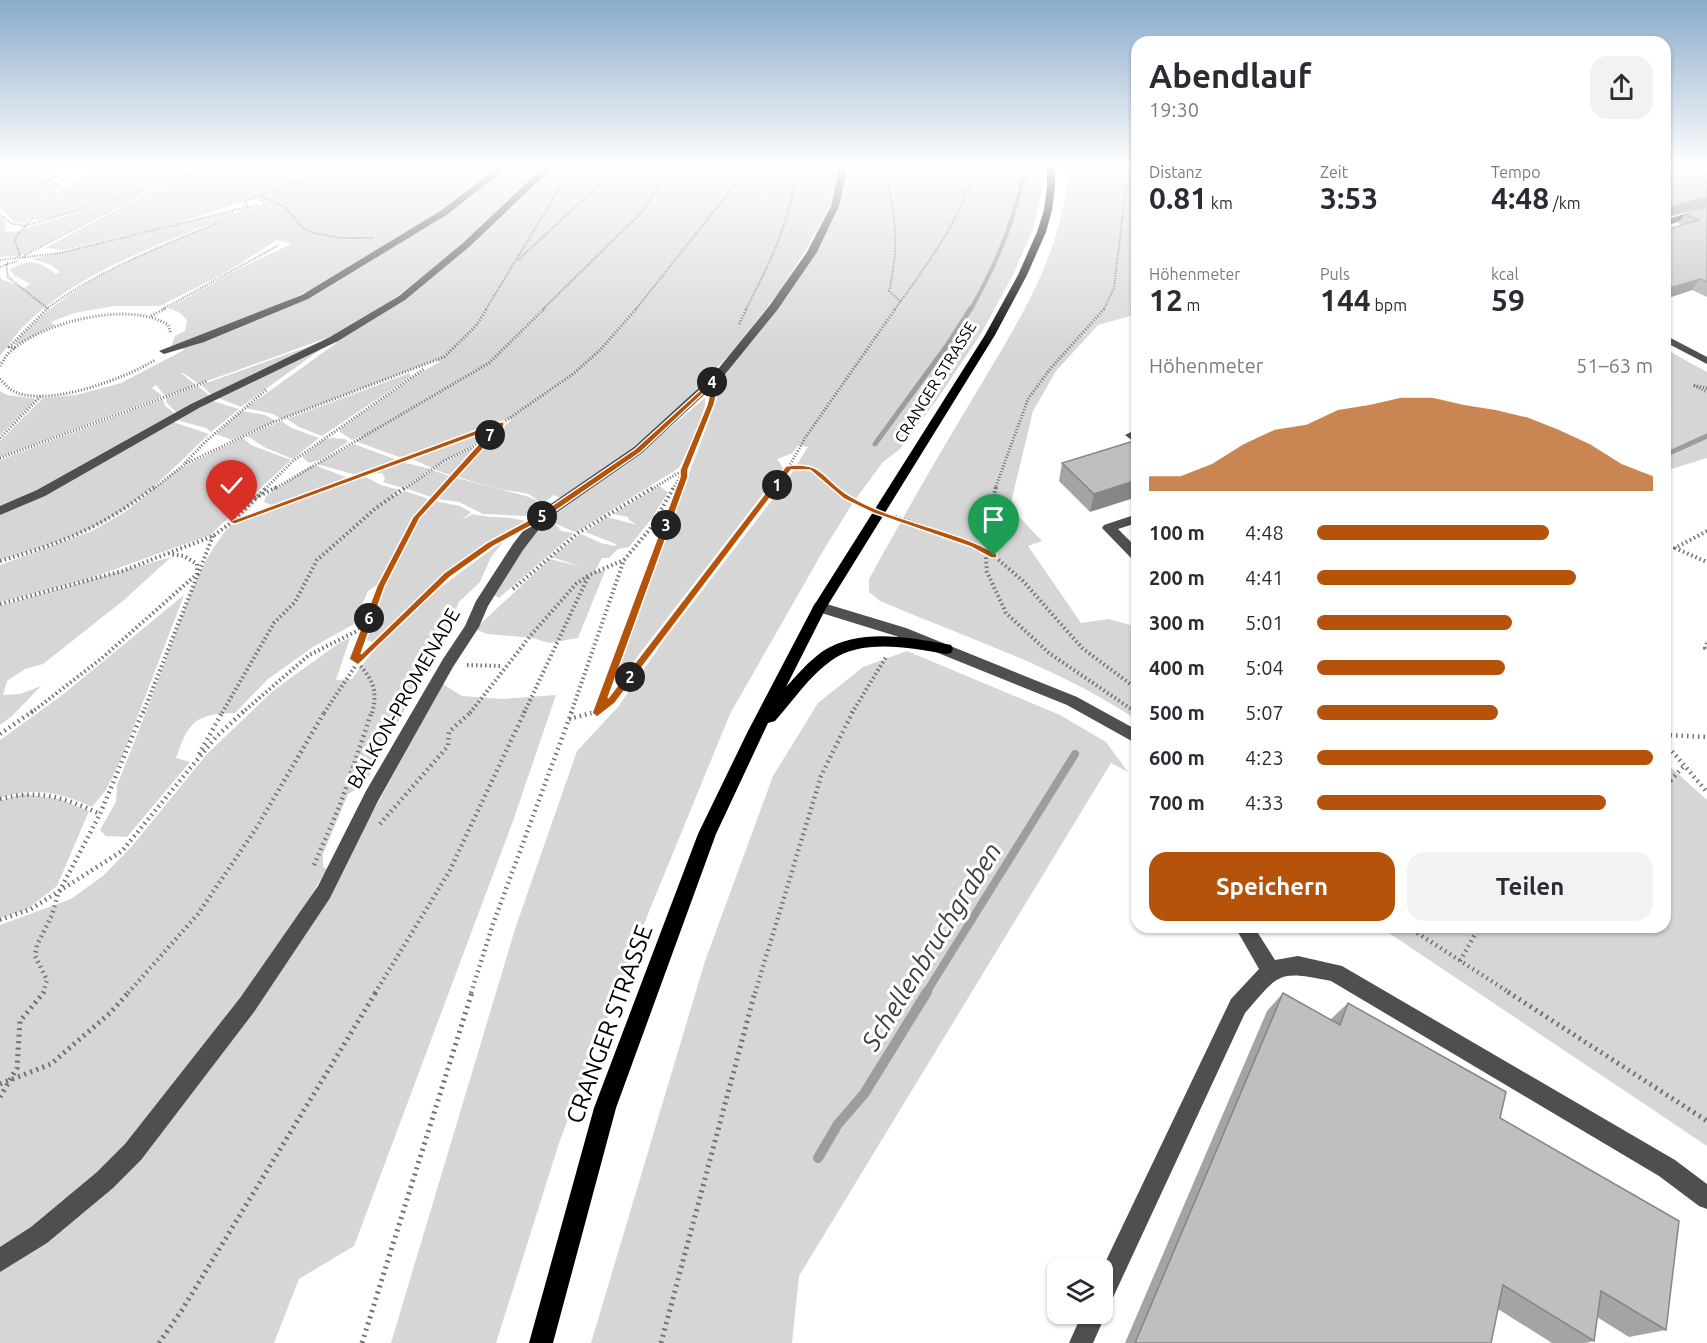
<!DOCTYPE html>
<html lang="de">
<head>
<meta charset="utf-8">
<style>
	body { margin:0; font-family:Ubuntu,sans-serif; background:#f2f2f3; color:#2b2b33; height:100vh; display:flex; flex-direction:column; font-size:22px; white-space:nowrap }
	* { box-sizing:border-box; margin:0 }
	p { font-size:20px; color:#7c7c81 }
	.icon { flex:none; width:33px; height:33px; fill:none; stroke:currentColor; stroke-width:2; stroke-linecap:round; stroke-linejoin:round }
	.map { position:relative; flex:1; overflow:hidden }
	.side { position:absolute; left:1131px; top:36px; width:540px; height:897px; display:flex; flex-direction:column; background:#fff; border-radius:18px; box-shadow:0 2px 4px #0004 }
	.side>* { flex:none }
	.buttons { position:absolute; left:1047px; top:1258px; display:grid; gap:12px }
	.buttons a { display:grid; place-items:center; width:66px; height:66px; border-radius:12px; background:#fff; box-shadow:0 2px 4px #0004; font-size:30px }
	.pin { position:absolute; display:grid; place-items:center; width:51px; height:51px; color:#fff; margin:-62px -26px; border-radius:50% 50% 50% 0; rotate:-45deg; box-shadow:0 0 6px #0007 }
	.pin .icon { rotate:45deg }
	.km { position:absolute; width:30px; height:30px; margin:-15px; border-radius:50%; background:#222; color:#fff; font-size:16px; line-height:30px; text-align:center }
	.round { display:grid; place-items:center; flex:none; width:63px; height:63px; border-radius:18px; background:#f2f2f3 }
	.head { display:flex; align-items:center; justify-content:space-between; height:102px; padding:0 18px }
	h1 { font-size:33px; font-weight:700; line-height:45px }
	.figures { display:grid; grid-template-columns:repeat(3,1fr); gap:9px; height:102px; padding:6px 18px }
	.figures div { display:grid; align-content:center }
	.figures b { font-size:30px; font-weight:700 }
	.figures small { font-size:16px; font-weight:400 }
	.figures p { font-size:16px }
	.chart { height:168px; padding:12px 18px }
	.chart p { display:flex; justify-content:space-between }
	.chart svg { width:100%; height:108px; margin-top:6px; fill:#b45309; opacity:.7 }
	.primary-button { display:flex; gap:12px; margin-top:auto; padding:12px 18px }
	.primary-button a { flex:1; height:69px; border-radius:18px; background:#b45309; color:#fff; font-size:24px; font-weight:700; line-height:69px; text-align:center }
	.primary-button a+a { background:#f2f2f3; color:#2b2b33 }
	ul { padding:0 18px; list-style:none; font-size:20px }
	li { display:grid; grid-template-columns:96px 72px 1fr; align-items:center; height:45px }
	li i { height:15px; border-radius:8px; background:#b45309 }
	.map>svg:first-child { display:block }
	.green { fill:#d6d6d6 }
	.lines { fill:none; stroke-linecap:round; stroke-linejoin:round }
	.stream-far3 { stroke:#9d9d9d; stroke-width:4 }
	.stream-far2 { stroke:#9d9d9d; stroke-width:5 }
	.stream-far1 { stroke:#9d9d9d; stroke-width:8 }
	.stream { stroke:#9d9d9d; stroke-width:10 }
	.path-far4 { stroke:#717171; stroke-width:2; stroke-dasharray:1 1.5; stroke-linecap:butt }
	.path-far3 { stroke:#717171; stroke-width:3; stroke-dasharray:1 2; stroke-linecap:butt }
	.path-far2 { stroke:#717171; stroke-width:4; stroke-dasharray:1.5 3; stroke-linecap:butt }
	.path-far1 { stroke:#717171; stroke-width:4.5; stroke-dasharray:1.5 4; stroke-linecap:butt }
	.path { stroke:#717171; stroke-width:5; stroke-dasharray:2 4.5; stroke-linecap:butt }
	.minor { fill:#4f4f4f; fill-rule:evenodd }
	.major { fill:#000; fill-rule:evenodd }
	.wall { fill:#a4a4a4 }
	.shaded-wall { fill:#868686 }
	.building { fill:#bfbfbf; stroke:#868686; stroke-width:1.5 }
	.route { fill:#b45309; stroke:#fff; stroke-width:1.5 }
	.labels { text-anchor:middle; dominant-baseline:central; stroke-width:6; stroke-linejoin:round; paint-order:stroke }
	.far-street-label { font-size:16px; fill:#000; stroke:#fff }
	.street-label { font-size:20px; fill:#000; stroke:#fff }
	.near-street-label { font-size:24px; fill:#000; stroke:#fff }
	.near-water-label { font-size:26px; font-style:italic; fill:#3e3e3e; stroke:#fff }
</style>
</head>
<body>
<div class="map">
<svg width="1707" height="1343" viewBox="0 0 1707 1343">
	<rect width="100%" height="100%" fill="#fff"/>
	<g class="green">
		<path d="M0,165h17l41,19v3l-34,37 -10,-2 -14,-14z"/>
		<path d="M126,165h67l-170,90 -23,2v-40l6,6 -2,8 10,1 117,-36 3,-3 -86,26 -16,1 29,-33z"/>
		<path d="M200,165h301c-32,29 -68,51 -104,74 -33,20 -65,41 -99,57 -41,20 -84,36 -127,51l4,-11 10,-5 2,-11 -8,-8 -11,-4 67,-37 56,-27 -14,-4 -50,32 -67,34h-45l-41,7 -23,9 4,3 -39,20 -2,-1c60,-70 156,-101 239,-135l11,-6 -8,-4 30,-12 -86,29 -45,13 -91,21 -19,-2z"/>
		<path d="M509,165h39l-85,80 -68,53 -60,37 -136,49 -16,-11 -1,1 14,11 -31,11 -9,-11 -4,3 11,8 -163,61v-16l43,-43 33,-3 45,-12 63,-33 -1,-2 124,-50 141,-86z"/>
		<path d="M554,165h286l-10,41 -25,45 -25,40 -50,63 -66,70 -30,23 -73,51 -7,-3 -15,11v-5l-10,-7 -34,-6 -41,-12c18,-20 38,-37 57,-56l-2,-2 -102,38 -8,1 -44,-16 9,-6 -12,5 -12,-8v-3l6,-4 72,-51 22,-12 -4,-2 -155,59 -8,-5 -27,-6 89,-64 5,-7 63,-38 66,-54z"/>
		<path d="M848,165h196l-1,22 -10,42 -20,46 -31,57 -46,69 -36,48 -17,13 -31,42 -29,47 -93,163 -82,200 -88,226 -64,203h-105l124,-414 62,-178 41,-44 49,-71 119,-154 22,-35 -10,-2 -5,8 -16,6 6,9 -166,215 -6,-2 105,-279 4,-24 67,-82 31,-47 17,-35z"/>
		<path d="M1068,165h69v149l-39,11 -42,46 -23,40 -23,96 32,34 -14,5 53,77 28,-4 28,8v93c-78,-53 -171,-82 -257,-119l-11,-9v-13l11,-20c30,-54 61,-108 93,-161 43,-73 92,-145 95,-233z"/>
		<path d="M233,211l2,2 -8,4c-68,28 -147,54 -201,107 -10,9 -17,21 -26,32v-83l1,6 23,9 6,-4 -16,-9 -4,-6c23,-10 26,-9 46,5l4,-2 -9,-7 -19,-6z"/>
		<path d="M321,342l-108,54 -12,-11z"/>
		<path d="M321,349l-80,58 -23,-9z"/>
		<path d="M1665,349l42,23v86l-42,13v-59l7,-3 -7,-6z"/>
		<path d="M410,373v4l-88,59 -23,-9 -12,-8z"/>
		<path d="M198,386l13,11 -33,17 -12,-12v-4z"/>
		<path d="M0,391l7,4 30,4 -37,36z"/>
		<path d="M705,398v7l-9,28 -17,35 -103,64c-11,-3 -20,-10 -29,-10l13,-14 85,-59z"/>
		<path d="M163,399l2,7 11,8 -142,81 -34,14v-49z"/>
		<path d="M213,401l26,8 -28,23 -5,-4 -30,-8z"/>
		<path d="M242,411l23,4 11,6 -44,19 -16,-6z"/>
		<path d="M281,421l11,7 27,10 -26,21 -27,-11 -19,-12z"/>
		<path d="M173,422l36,12c-27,26 -54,54 -86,76 -36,25 -82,37 -123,50v-46z"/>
		<path d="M478,433l8,2 -3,5 -51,28 -22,-10z"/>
		<path d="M243,438l8,7 40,15 -81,75 -125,45 -85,22v-37l92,-34 33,-19 52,-42z"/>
		<path d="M333,438l12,1 3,3 -28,18 -11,3 -7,-6 21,-17z"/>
		<path d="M354,444l43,16 -41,15 -39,-11z"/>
		<path d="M478,445l-28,30 -17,-6z"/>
		<path d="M402,462l29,7 -28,19 -20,-6 2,-4 -3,-5 -14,1z"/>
		<path d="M311,466h6l31,12 -74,28 -10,-4 2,-6z"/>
		<path d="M432,470l17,6 -18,21 -26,-9z"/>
		<path d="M364,476l17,9 19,5 -9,7 14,-6 21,7 2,3 -18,21 -33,63 -9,6 -14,33 -41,23 -45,32 -33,34c-40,1 -46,8 -59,45l14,4 -63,75 -21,-1 -6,-6 16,-28 1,-17c18,-44 35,-88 51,-132 17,-43 31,-93 62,-127z"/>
		<path d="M453,477l73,19 10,4 -1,7 -9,9 -43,-2 -24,-12 -21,-3 -1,-2z"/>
		<path d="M659,486l9,6 -16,26 -23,29 -11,2 -9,9h-7l-7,13h10l-27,67 -29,5 -16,-5 -46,-4 -12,-5 75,-70 31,8 -29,-10 29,-23 20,9 14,3 1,-2 -31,-12 22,-15 30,8 -8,-5 -1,-3 -15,-3z"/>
		<path d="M435,501l25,5 11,6 -9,8 10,-6c18,5 38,1 55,8 -57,30 -102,70 -148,116l-6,4 -7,-2 2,-13c17,-43 35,-86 63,-124z"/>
		<path d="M545,524h10l6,7 13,2 -75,65 -5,-3c15,-26 28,-52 51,-71z"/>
		<path d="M504,541l-13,16 -11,25 -21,20 -3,7 1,9 -15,25 -13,8 -12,21 -2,19 -51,94 -16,9 -25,60v13l4,2 -49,82 -121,160 -56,61 -60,52 -41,26v-325l71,-26 33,-24 29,-30 74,-91 67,-64 65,-47 11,-5 -14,42 16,-1c39,-56 96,-99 152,-138z"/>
		<path d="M171,557l-47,43 -81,64 -18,5 -18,12 -4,14 17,-1 21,-8 -29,30 -12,9v-119z"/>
		<path d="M184,595l-61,160 -17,35 -14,17c-33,-15 -57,-20 -92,-9v-58l61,-44z"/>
		<path d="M907,651l153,64 46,27 22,30 -17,-9 -312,513 -7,67h-201l114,-382 68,-185 45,-73 45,-36z"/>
		<path d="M443,684l19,12 41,3 53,-4 -43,126 -159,425 -55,33 -25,64h-274v-76l118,-88 240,-340z"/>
		<path d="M1665,762l42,38v346l-327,-219h285z"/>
		<path d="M23,794l36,5 30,12 -32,75 -31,24 -26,8v-117z"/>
	</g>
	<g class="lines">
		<path class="stream-far3" d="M971,309c27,-48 44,-90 55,-144"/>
		<g class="stream-far2">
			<path d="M875,444l71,-97 25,-39"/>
			<path d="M1665,455l42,-19"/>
		</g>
		<path class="stream-far1" d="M926,993l149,-239"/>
		<path class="stream" d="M818,1158l20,-34 26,-30 63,-102"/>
		<g class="path-far4">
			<path d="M26,165l42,17 54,-17"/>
			<path d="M882,165c14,46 18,79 7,126l12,11"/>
			<path d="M1064,172l73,-5"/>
			<path d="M179,177l35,-12"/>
			<path d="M260,196l25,11 17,20 11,6 27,5h34"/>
			<path d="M247,206l-1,-5 100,-36"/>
			<path d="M0,215l12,9 13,2 119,-35"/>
			<path d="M17,257l3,-2 -5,-14 1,-4 44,-52 -11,-6 5,-2"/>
			<path d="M24,258l1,-3 172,-90"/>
			<path d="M0,260l60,-7 191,-47"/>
			<path d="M518,260l80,-74 15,-21"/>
			<path d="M8,263l-2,1 2,13 39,31"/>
			<path d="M0,267l17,-6"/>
			<path d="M46,309c64,-47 140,-71 211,-104"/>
			<path d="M163,309l116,-64"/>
			<path d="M486,309l88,-144"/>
			<path d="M543,309l99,-97 31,-47"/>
			<path d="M636,309l115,-144"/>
			<path d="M746,309c24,-46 46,-91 51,-144"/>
			<path d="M895,309c28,-39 72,-96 79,-144"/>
			<path d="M1104,309l10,-21 12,-101 11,-17"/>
		</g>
		<g class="path-far3">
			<path d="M151,316l15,-8"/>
			<path d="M739,324l8,-16"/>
			<path d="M15,348l-6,-1 39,-39"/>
			<path d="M0,366c3,-5 6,-11 11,-15 32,-29 119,-51 157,-26l3,9"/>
			<path d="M0,379c3,3 6,7 10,10 31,22 116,-11 145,-29"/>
			<path d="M1707,388l-14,-3 14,7"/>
			<path d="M0,438l42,-43"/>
			<path d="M0,458l208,-77"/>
			<path d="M185,463l20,-21 61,-52"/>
			<path d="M789,468h23l25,21"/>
			<path d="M153,489l32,-25 89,-42 170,-65 32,-31 11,-18"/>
			<path d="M265,489l28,-28 132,-93"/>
			<path d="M274,489l215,-126 56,-55"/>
			<path d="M323,489l178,-65 72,-50 26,-23 38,-43"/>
			<path d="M404,489l40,-28 39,-19"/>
			<path d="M443,489l58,-65"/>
			<path d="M652,489l31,-19"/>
			<path d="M673,489l11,-19 26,-64"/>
			<path d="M680,489l4,-19"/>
			<path d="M773,489l13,-17 19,-34 91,-130"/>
			<path d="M995,489l33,-90 22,-30 55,-61"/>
		</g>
		<g class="path-far2">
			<path d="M835,487l12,10 19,9"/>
			<path d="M996,487l-12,45 3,40 19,41 43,40 88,60"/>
			<path d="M255,498l22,-11"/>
			<path d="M895,517l63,21 35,17 30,26 59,67 55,41"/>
			<path d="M232,522l95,-35"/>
			<path d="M1707,531l-32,17 32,14"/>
			<path d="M0,561c62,-18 103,-34 154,-74"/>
			<path d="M513,589l65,-56 76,-46"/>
			<path d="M0,604l122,-33 91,-35 19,-14 35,-35"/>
			<path d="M1707,643l-2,5 2,1"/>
			<path d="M467,665l34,1"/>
			<path d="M598,711l82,-224"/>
			<path d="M31,713l71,-55 95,-84v-10l-13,-8 -15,-2"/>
			<path d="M143,713l70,-177"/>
			<path d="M222,713l52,-90 21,-21 22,-42 59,-52 30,-21"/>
			<path d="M242,713l67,-58 56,-28"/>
			<path d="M324,713l34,-51 89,-87 55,-37"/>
			<path d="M372,713c7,-25 -1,-36 -18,-54l27,-73 36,-69 27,-30"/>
			<path d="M470,713l61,-78 45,-51 13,-9 35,-15"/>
			<path d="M524,713l65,-138"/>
			<path d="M571,713l53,-153 26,-31 24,-42"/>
			<path d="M597,713l15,-13 162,-213"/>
			<path d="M852,713l34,-56"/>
		</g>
		<g class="path-far1">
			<path d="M1135,711l2,2"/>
			<path d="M569,719l30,-8"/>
			<path d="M0,734l33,-23"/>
			<path d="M1665,735l42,2"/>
			<path d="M1665,743l42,49"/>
			<path d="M199,754l24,-43"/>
			<path d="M1665,781l6,-1 12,-13"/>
			<path d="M0,799c40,-10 63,-2 100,15"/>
			<path d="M380,824l68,-78 1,-14 23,-21"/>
			<path d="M314,865l26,-60 32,-94"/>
			<path d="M0,920l31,-11 91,-58 94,-114 28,-26"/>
			<path d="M1408,927l102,66"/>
			<path d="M1460,961l19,-34"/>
			<path d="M43,993l4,-13 -12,-24 2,-11 15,-30 6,-21 42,-80 43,-103"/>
			<path d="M128,993l70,-79 59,-87 68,-116"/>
			<path d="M375,993l74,-121 76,-161"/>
			<path d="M471,993l22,-69 79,-213"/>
			<path d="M755,993l66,-217 32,-65"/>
		</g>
		<g class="path">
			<path d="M1508,992l199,129"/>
			<path d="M0,1084l51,-20 59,-51 19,-21"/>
			<path d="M0,1097l17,-29 3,-47 24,-29"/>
			<path d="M159,1343l23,-33 194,-318"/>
			<path d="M362,1343l110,-351"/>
			<path d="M661,1343l94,-351"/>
		</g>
		<g class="minor">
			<path d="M501,165h9l-62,49 -140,85 -104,43 -40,12 -5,-3 143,-56 140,-85z"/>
			<path d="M546,165h9l-86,82 -64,53 -67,41 -139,67 -154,88 -45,19v-9l37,-16 154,-86 139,-67 69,-41 64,-53z"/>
			<path d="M840,165h8l-9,41 -22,46 -39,57 -56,69 -80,75 -96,67 -23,30 -35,56 -9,21 -26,40 -75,134 -48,97 -76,114 -113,148 -28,28 -66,55 -47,29v-25l31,-20 66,-55 28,-28 115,-146 78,-112 48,-95 77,-132 22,-33 11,-25 37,-57 23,-30 98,-67 80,-73 56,-69 37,-53 24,-46z"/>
			<path d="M1707,207v6l-42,13v-6z"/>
			<path d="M1665,335l42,22v7l-42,-22z"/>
			<path d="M1137,429v15l-12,-9z"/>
			<path d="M1137,514v9l-19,6 19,19v13l-5,-2 -30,-31 2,-3z"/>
			<path d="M820,602l86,26 171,69 60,33v14l-70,-39 -171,-69 -81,-25 -2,-4 2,-4z"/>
			<path d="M1235,927h19l21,33 23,-4 44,10 333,194 32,24v25l-8,-3 -40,-30 -328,-195c-54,-11 -51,-8 -86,32l-135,291 -7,3 3,7 -13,29h-24l13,-29h20v-45l129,-270 28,-30z"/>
		</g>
		<path class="major" d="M1047,165h8v22l-3,23 -6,22 -19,43 -32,60 -169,273 -40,79c11,-12 23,-26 37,-36 36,-23 84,-14 123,-7l5,1 2,4 -2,4 -5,1c-35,-6 -83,-16 -114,6 -23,16 -39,41 -57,61l-7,2 -52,111 -100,274 -63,235h-24l65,-235 104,-274 49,-101 66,-126 172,-272 33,-60 19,-43 7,-22 3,-23z"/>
	</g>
	<g class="wall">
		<path d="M1665,165l42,41 -42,12z"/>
		<path d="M1707,207v90l-15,-7 -27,9v-69l16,-5 -3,-1 7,-10z"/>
		<path d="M1137,440l-47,72 -31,-31 3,-18z"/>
		<path d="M1283,993l47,27 18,-17 152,115 166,212 -37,7 -32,-20 -3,24 -9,2h-33l-54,-34 -7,34h-366l142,-332z"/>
	</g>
	<g class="shaded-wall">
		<path d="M1707,197v9l-42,12v-2l5,-8z"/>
		<path d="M1700,279l-8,11 -27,9v-3l5,-8z"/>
		<path d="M1137,480v17l-47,15 4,-18z"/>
	</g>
	<g class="building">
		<path d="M1665,165h42v32l-37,11 -5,-2z"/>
		<path d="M1707,207v75l-7,-3 -30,9 -5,-2v-56l34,-10 -14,-6z"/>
		<path d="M1137,440v40l-43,14 -32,-31z"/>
		<path d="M1283,993l57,32 8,-22 158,89 -6,26 179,103 -13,109 -65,-39 -7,50 -91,-56 -12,58h-356z"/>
	</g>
	<linearGradient id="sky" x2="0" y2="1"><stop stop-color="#8aabca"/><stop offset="0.47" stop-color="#fff"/><stop offset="1" stop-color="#fff" stop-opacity="0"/></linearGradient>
	<rect width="1707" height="353" fill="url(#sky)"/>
	<path class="route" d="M718,374l3,2 -7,29 -26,65v7l-80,221 178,-232c37,-6 37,14 64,30 45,27 101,32 147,58v4h-6l-20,-11 -98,-34 -29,-14 -34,-29h-19l-176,233 -18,14 -5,-4 88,-236v-7l27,-65 5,-20 -71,67 -97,67 -50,27 -44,31 -92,88 -9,-6 28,-73 36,-69 78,-87 -256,94 -7,-2 270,-100h6v4l-84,92 -35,68 -24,68 83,-81 44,-31 50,-27 97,-66z"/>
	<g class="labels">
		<g class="far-street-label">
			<text transform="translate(935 382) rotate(-58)">CRANGER STRASSE</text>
		</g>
		<g class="street-label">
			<text transform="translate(403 698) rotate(-60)">BALKON-PROMENADE</text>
		</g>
		<g class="near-street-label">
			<text transform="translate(609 1024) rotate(-70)">CRANGER STRASSE</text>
		</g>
		<g class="near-water-label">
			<text transform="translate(931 946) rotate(-58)">Schellenbruchgraben</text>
		</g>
	</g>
</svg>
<div class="buttons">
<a><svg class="icon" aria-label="layers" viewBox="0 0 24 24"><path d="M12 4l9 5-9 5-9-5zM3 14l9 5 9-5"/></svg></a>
</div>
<div class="pin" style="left:994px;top:556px;background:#1e9e55"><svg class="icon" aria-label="arrive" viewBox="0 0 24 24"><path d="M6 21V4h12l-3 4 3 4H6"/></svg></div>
<div class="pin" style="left:232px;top:522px;background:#d93025"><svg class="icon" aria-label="check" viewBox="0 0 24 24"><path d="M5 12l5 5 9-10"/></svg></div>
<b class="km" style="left:777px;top:485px">1</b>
<b class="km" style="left:630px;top:677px">2</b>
<b class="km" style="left:666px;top:525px">3</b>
<b class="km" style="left:712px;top:382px">4</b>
<b class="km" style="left:542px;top:516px">5</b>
<b class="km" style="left:369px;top:618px">6</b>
<b class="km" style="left:490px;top:435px">7</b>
<section class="side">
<div class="head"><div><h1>Abendlauf</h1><p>19:30</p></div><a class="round"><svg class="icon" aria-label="share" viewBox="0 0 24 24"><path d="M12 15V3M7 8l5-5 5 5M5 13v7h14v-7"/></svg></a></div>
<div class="figures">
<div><p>Distanz</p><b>0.81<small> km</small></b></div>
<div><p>Zeit</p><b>3:53</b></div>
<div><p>Tempo</p><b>4:48<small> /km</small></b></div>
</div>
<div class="figures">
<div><p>Höhenmeter</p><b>12<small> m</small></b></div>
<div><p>Puls</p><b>144<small> bpm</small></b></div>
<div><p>kcal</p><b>59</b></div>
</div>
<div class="chart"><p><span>Höhenmeter</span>51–63 m</p>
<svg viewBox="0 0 160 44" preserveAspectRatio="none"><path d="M0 44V38L10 38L20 33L30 25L40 19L50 17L60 11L70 9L80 6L90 6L100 9L110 11L120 14L130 19L140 25L150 33L160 38V44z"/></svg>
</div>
<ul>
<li><b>100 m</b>4:48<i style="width:69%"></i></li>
<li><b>200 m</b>4:41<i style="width:77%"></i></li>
<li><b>300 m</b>5:01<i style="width:58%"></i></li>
<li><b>400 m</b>5:04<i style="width:56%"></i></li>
<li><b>500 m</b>5:07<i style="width:54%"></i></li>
<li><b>600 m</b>4:23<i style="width:100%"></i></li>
<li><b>700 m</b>4:33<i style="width:86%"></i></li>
</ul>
<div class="primary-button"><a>Speichern</a><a>Teilen</a></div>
</section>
</div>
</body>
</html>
